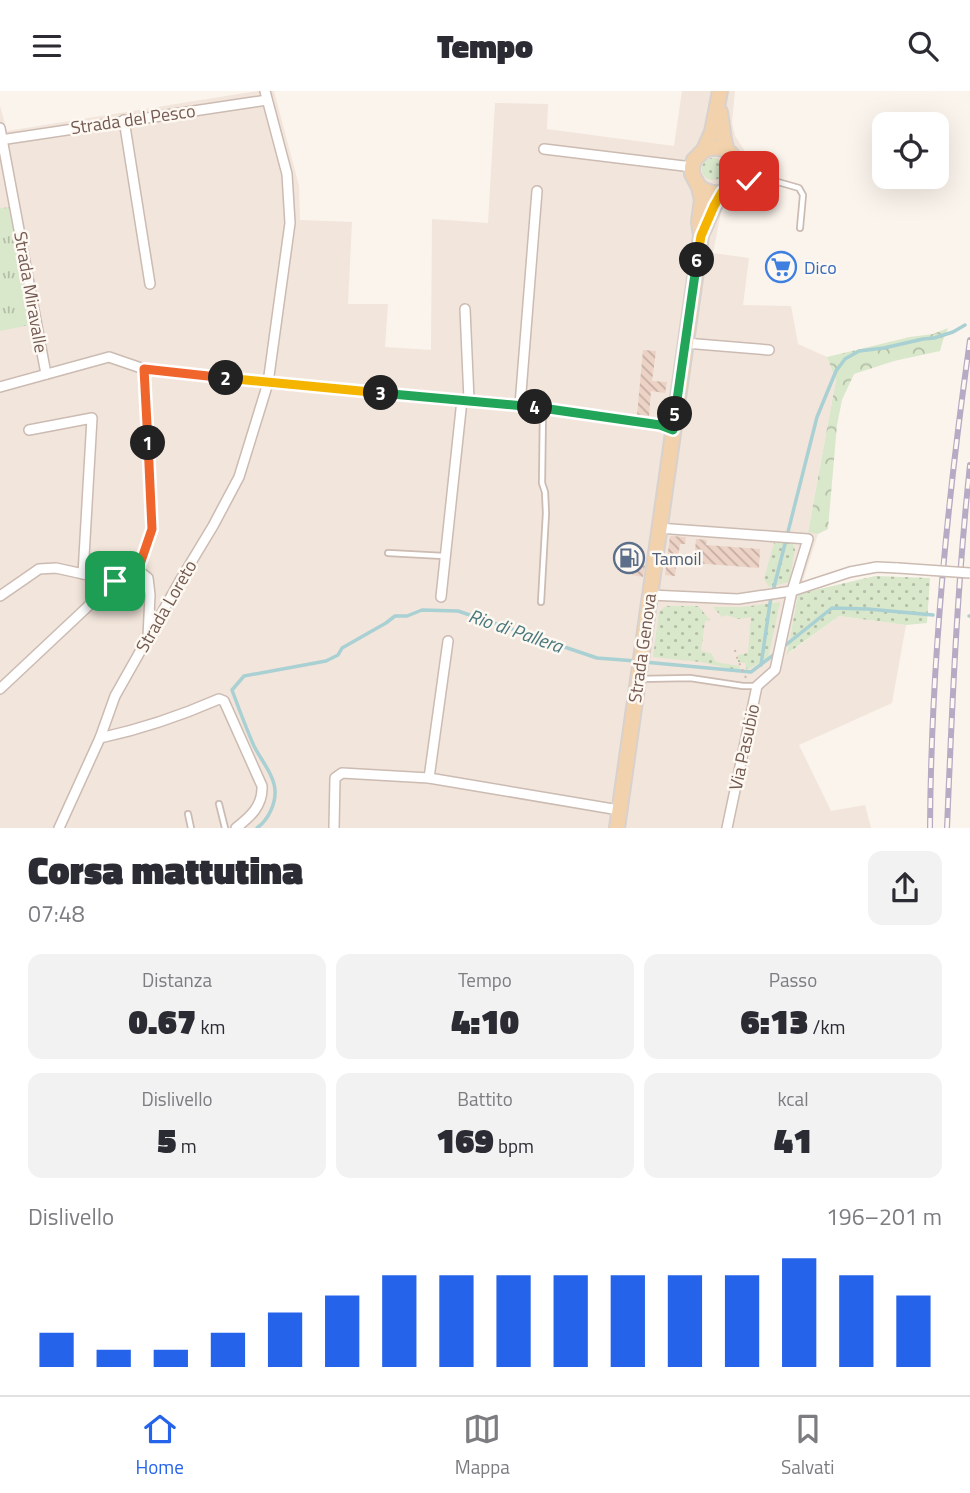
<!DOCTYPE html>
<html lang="it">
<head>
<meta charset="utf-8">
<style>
	body { margin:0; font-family:"Titillium Web",sans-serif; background:#f2f2f3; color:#2b2b33; height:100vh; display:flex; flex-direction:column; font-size:26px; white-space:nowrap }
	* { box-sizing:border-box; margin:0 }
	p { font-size:23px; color:#7c7c81 }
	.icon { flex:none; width:38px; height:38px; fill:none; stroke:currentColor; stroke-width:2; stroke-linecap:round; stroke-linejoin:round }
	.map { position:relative; height:737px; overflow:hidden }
	.side { display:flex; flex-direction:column; background:#fff; flex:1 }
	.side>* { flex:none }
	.fabs { position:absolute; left:872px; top:21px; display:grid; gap:14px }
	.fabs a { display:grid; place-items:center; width:77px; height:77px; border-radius:14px; background:#fff; box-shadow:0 7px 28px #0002; font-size:35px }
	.pin { position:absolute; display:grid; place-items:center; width:60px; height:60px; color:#fff; margin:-30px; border-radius:14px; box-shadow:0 4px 10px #0006 }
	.km { position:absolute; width:35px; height:35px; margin:-18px; border-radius:50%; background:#222; color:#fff; font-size:19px; line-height:35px; text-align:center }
	.round { display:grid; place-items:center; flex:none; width:74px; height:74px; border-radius:14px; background:#f2f2f3 }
	.head { display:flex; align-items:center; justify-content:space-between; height:119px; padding:0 28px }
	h1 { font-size:38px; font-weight:800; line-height:52px }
	.metrics { display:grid; grid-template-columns:repeat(3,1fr); gap:10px; height:119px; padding:7px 28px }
	.metrics div { display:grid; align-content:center; border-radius:14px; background:#f2f2f3; text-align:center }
	.metrics b { font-size:35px; font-weight:800 }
	.metrics small { font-size:19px; font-weight:400 }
	.metrics p { font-size:19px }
	.chart { height:196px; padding:14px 28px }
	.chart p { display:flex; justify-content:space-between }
	.chart svg { width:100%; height:126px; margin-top:7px; stroke:#2563eb; stroke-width:6 }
	header { display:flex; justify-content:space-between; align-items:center; height:91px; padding:0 28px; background:#fff; font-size:32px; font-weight:800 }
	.dock { display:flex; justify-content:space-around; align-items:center; height:98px; border-top:2px solid #e1e1e2; background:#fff; font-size:19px; color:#7c7c81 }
	.dock a { display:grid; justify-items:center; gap:4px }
	.dock .selected { color:#2563eb }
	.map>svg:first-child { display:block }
	.residential { fill:#f2e5db }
	.grass { fill:url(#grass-dots) }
	.forest { fill:url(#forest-crowns) }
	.park { fill:url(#park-tufts) }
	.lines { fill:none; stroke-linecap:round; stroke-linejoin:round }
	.stream { stroke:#a9d0d3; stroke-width:3.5 }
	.building { fill:url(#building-back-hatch) }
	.service-casing { stroke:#ccbbb2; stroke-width:8 }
	.minor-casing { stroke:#ccbbb2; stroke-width:12 }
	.primary-casing { stroke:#d8d1ce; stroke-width:18 }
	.path { stroke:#d2b6a9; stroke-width:2; stroke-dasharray:2 5; stroke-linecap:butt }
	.service { stroke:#fff; stroke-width:4.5 }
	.minor { stroke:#fff; stroke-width:9 }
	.primary { stroke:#f1d2ac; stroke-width:14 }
	.rail-casing { stroke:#b6aac4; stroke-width:6 }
	.rail { stroke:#fdf8f2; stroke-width:3.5; stroke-dasharray:10; stroke-linecap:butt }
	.minor-bridge-casing { stroke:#ccbbb2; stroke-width:12; stroke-linecap:butt }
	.minor-bridge { stroke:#fff; stroke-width:9 }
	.split-1-casing { stroke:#fff; stroke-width:14 }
	.split-2-casing { stroke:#fff; stroke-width:14 }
	.split-3-casing { stroke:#fff; stroke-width:14 }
	.split-4-casing { stroke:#fff; stroke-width:14 }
	.split-5-casing { stroke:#fff; stroke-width:14 }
	.split-6-casing { stroke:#fff; stroke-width:14 }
	.split-7-casing { stroke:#fff; stroke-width:14 }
	.split-1 { stroke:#f0652b; stroke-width:9 }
	.split-2 { stroke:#f0652b; stroke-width:9 }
	.split-3 { stroke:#f5b400; stroke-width:9 }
	.split-4 { stroke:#22a559; stroke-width:9 }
	.split-5 { stroke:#22a559; stroke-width:9 }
	.split-6 { stroke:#22a559; stroke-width:9 }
	.split-7 { stroke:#f5b400; stroke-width:9 }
	.labels { text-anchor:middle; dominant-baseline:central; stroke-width:5; stroke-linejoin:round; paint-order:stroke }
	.street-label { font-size:18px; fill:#735a51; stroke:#fdf8f2 }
	.shop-label { font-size:18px; fill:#366cbe; stroke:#fdf8f2; text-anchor:start }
	.service-label { font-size:18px; fill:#4e5e75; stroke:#fdf8f2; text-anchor:start }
	.water-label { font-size:19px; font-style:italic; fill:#49787d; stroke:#fdf8f2 }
</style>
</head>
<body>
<header><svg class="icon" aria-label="menu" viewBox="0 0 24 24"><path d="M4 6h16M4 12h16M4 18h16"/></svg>Tempo<svg class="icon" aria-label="search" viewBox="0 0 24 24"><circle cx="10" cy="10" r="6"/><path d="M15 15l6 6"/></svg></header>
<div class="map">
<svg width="970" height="737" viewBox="0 0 970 737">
	<defs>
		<pattern id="grass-dots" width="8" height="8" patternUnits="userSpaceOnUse" patternTransform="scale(1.75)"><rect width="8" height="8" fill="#d9e7cb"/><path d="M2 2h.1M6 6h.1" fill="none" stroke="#b4bea7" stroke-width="1.8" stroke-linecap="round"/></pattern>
		<pattern id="forest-crowns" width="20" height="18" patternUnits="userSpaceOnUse" patternTransform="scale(1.75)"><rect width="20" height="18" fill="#d9e7cb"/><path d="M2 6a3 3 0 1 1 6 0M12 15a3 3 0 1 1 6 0" fill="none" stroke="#b4bea7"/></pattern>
		<pattern id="park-tufts" width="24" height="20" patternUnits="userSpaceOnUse" patternTransform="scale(1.75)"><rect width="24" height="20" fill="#d9e7cb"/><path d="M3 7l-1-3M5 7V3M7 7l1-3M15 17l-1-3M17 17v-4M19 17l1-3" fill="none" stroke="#b4bea7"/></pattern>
		<pattern id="building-back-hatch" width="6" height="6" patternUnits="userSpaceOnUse" patternTransform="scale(1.75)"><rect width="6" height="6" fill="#edd3c6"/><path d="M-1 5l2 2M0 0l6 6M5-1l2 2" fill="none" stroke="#c4aea3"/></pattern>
	</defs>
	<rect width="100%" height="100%" fill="#fbf4ec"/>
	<path class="residential" d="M258,0h16l25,95 1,34 52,2 -4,82h40l-3,43 46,3 1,-131 56,4 7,-120 53,1 -1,25 127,17 8,-55h53l-3,31 3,14 13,20 -6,33 -20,18 -9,46 36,5 -6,47 48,1 7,38 29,13 9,23 -28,151 10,3 -22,68 -8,52 51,-38 67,9 -14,78 -93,42 32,66 34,-6 6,23h-871v-722l7,25z"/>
	<g class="grass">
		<circle cx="713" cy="78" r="11"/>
		<path d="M792,451l3,8 -6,32 -20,5 -5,-8 10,-36z"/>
		<path d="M875,485l55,2 -3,45 -21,2 -67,-9 -52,38 11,-60z"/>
		<path d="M780,511l-12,56 -21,12 -2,-7 -7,-1v-7l10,-2 3,-36 -12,2 -13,-4 -4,2 -9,-10h30z"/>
		<path d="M667,515h31l12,14 -5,1 -4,30 10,2 5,9 23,4 1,3h-8l-31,-7 -48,-5 6,-46z"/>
	</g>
	<path class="forest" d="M948,237l-5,12 -3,11 -46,10 -40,13 -12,26 -5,25 -9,104 -10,5 -10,-2 28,-152 -9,-23 83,-20 23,-3z"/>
	<path class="park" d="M13,116l22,117 -35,7v-123z"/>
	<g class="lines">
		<g class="stream">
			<path d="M969,525h1"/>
			<path d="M782,557l50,-40 36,1 65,6"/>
			<path d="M644,571l107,10 25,-19"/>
			<path d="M761,574l9,-62 47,-186 19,-46 9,-12 14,-8 25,-3 39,-9 11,-1 19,-6 12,-7"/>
			<path d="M257,737c11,-8 19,-24 18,-38 -1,-15 -14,-30 -21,-44 -8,-18 -15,-37 -22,-56l12,-14 82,-15 12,-6 4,-7 44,-25 9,-7h12l15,-6 36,1 139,47 39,3"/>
		</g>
	</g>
	<g class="building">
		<path d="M643,259l13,1 -4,30 15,1 -2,11 -14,-2 -2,25 -12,-1z"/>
		<path d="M670,445l16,1 -1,7h-5l-5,32 -10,-1z"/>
		<path d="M696,448l11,1 -1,5 54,4 -1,19 -65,-5z"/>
		<path d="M625,460l12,2 -2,11 10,1 -2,12 -11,-2 2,-11 -10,-2z"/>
	</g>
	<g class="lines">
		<g class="service-casing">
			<g id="service">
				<path d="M738,71l33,18 28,8 4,7 -3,33"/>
				<path d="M737,91l33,-2"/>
				<path d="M388,462l56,3"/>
				<path d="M541,511l5,-89 -1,-21 -3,-9 1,-74"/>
				<path d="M639,588l51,-1 53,8h13"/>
				<path d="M219,713l6,24"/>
				<path d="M188,723l3,14"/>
			</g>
		</g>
		<g class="minor-casing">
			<g id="minor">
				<path d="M124,29l26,164"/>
				<path d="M0,37l46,246"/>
				<path d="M0,49l267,-40"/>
				<path d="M544,58l148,18"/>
				<path d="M465,218l4,91"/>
				<path d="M685,252l84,7"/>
				<path d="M144,278l8,160 -14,41 10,8 2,17 -2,42"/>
				<path d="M0,296l109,-30 35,12 124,14 252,22 140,20 13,5"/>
				<path d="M520,314l17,-214"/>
				<path d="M29,339l63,-12 -9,156"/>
				<path d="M658,437l150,11 -16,52 -17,79 -18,16 -30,142"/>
				<path d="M650,504l88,4 54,-8 58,-19 27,-5 21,1"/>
				<path d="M0,505l39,-27 17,-1 59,13"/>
				<path d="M441,506l21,-197"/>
				<path d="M0,598l115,-108 12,-8 11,-3"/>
				<path d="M100,647c42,-9 80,-22 119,-39l5,2 38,85c1,20 -12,31 -26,42"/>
				<path d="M429,687l19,-137"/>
				<path d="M59,737l41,-90 15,-42 66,-117 32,-53 26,-49 29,-94 22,-160 -3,-49 -22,-83"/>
				<path d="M334,737l1,-50 7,-5 87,5 190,32"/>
			</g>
		</g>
		<g class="primary-casing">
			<g id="primary">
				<path d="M720,21l4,28 3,11"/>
				<path d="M699,96c44,29 54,-53 5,-37"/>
				<path d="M703,140l11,-25 8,-14"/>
				<path d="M617,737l84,-592 -2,-14 3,-22 -3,-13 -7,-13v-7l2,-7 10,-10 8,-18 8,-41"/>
			</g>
		</g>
		<path class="path" d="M735,559c2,11 7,18 11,28"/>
		<use href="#service" class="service"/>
		<use href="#minor" class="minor"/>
		<use href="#primary" class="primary"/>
		<g class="rail-casing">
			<g id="rail">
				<path d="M930,737c1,-163 17,-326 40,-488"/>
				<path d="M947,737c5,-121 10,-242 23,-363"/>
			</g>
		</g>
		<use href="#rail" class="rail"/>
		<g class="minor-bridge-casing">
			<path id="minor-bridge" d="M898,477l72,5"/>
		</g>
		<use href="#minor-bridge" class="minor-bridge"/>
	</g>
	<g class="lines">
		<g class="split-1-casing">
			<path id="split-1" d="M115,490l12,-8 11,-3 14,-41 -4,-86"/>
		</g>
		<g class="split-2-casing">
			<path id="split-2" d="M148,352l-4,-74 82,9"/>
		</g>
		<g class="split-3-casing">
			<path id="split-3" d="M226,287l155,15"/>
		</g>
		<g class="split-4-casing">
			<path id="split-4" d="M381,302l154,14"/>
		</g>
		<g class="split-5-casing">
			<path id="split-5" d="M535,316l125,18 13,5 2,-16"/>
		</g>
		<g class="split-6-casing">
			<path id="split-6" d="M675,323l22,-154"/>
		</g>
		<g class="split-7-casing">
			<path id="split-7" d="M697,169l4,-24 13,-30 8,-14 4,-2 8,-7 15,-2"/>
		</g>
		<use href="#split-1" class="split-1"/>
		<use href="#split-2" class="split-2"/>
		<use href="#split-3" class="split-3"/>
		<use href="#split-4" class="split-4"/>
		<use href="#split-5" class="split-5"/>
		<use href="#split-6" class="split-6"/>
		<use href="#split-7" class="split-7"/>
	</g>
	<defs>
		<g id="supermarket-ring" transform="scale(1.575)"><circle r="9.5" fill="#fdf8f2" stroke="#3f7fe0" stroke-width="1.5"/><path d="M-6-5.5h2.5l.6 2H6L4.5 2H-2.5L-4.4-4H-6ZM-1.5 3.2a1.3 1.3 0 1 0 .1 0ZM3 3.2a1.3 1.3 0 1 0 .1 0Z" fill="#3f7fe0"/></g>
		<g id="fuel-ring" transform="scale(1.575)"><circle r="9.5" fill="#fdf8f2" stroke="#5c6f8a" stroke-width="1.5"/><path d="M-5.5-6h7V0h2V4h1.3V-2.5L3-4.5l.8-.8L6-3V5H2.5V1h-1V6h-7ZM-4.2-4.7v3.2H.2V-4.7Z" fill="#5c6f8a"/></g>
	</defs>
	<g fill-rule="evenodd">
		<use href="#supermarket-ring" x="781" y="176"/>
		<use href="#fuel-ring" x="629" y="467"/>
	</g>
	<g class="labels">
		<g class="street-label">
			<text transform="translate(133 28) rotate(-8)">Strada del Pesco</text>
			<text transform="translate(31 201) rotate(80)">Strada Miravalle</text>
			<text transform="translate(166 515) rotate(-60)">Strada Loreto</text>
			<text transform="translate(642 557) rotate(-82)">Strada Genova</text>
			<text transform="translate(744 656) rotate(-78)">Via Pasubio</text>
		</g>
		<g class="shop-label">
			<text x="804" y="176">Dico</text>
		</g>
		<g class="service-label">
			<text x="652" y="467">Tamoil</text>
		</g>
		<g class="water-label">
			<text transform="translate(516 539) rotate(19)">Rio di Pallera</text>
		</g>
	</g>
</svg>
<div class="fabs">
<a><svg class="icon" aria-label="locate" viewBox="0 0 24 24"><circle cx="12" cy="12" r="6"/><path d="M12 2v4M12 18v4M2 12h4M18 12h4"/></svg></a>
</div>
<div class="pin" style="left:115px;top:490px;background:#1e9e55"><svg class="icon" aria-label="arrive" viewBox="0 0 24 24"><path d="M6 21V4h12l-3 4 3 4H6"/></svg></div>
<div class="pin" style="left:749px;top:90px;background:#d93025"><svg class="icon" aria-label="check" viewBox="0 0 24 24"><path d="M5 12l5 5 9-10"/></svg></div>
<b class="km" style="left:148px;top:352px">1</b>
<b class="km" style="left:226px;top:287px">2</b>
<b class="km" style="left:381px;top:302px">3</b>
<b class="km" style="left:535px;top:316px">4</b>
<b class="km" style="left:675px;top:323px">5</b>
<b class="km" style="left:697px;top:169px">6</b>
</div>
<section class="side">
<div class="head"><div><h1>Corsa mattutina</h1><p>07:48</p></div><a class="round"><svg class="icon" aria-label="share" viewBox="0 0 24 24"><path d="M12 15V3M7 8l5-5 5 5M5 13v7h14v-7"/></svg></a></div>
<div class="metrics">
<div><p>Distanza</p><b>0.67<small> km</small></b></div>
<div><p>Tempo</p><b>4:10</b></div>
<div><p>Passo</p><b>6:13<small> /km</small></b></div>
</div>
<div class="metrics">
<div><p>Dislivello</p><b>5<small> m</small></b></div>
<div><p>Battito</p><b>169<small> bpm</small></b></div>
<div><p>kcal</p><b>41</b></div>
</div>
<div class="chart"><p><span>Dislivello</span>196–201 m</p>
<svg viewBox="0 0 160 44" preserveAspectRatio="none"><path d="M5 44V32M15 44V38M25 44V38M35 44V32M45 44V25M55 44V19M65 44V12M75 44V12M85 44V12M95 44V12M105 44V12M115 44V12M125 44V12M135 44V6M145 44V12M155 44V19"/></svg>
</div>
</section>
<nav class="dock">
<a class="selected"><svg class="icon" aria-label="home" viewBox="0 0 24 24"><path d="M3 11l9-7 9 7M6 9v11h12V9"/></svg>Home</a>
<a><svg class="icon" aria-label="map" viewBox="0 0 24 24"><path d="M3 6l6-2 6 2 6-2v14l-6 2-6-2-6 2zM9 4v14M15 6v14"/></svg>Mappa</a>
<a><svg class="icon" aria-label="saved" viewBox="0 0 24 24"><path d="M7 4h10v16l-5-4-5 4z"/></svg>Salvati</a>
</nav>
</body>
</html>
